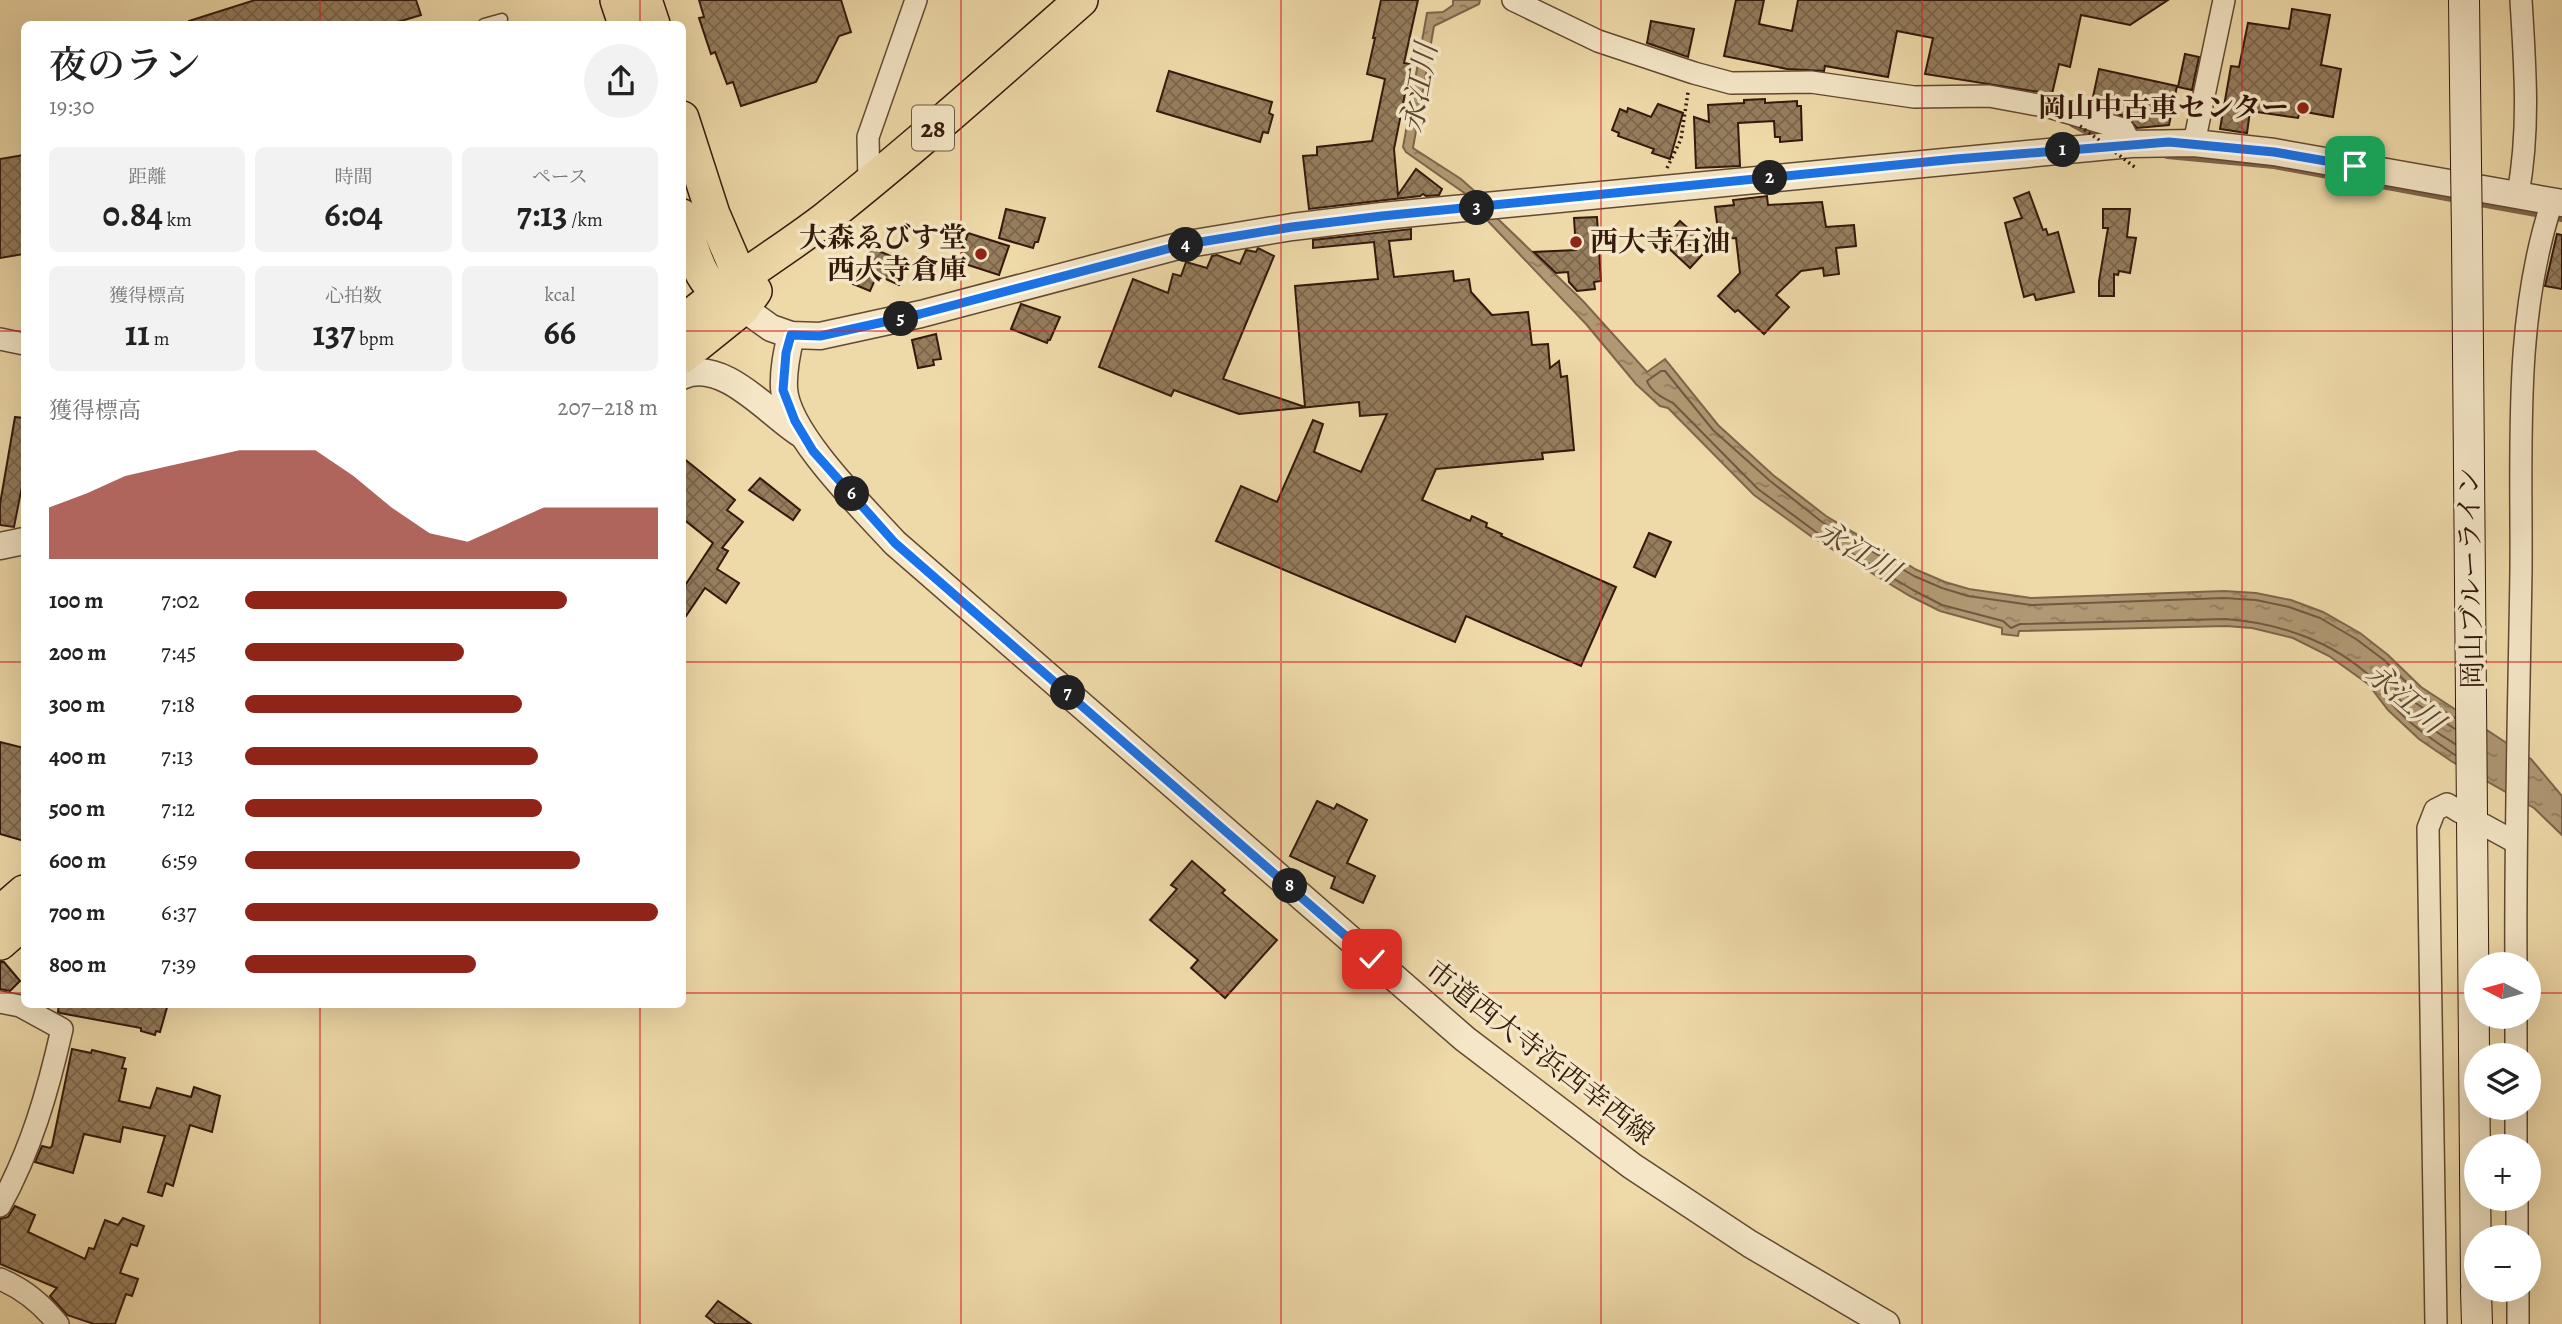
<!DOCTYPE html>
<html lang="ja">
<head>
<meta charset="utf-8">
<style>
	body { margin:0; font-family:Alegreya,"Noto Serif JP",serif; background:#f2f2f2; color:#222; height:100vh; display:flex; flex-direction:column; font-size:26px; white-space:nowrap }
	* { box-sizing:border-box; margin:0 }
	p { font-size:23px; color:#767676 }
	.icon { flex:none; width:38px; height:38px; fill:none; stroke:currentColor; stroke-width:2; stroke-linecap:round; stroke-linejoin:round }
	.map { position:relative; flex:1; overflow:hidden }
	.panel { position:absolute; left:21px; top:21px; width:665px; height:987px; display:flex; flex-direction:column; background:#fff; border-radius:10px; box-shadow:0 7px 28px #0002 }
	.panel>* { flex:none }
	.needle { width:46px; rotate:276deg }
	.buttons { position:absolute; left:2464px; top:952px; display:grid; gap:14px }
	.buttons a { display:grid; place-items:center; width:77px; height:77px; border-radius:50%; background:#fff; box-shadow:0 7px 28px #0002; font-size:35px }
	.pin { position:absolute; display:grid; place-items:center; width:60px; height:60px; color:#fff; margin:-30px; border-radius:14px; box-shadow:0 4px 10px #0006 }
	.km { position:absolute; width:35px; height:35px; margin:-18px; border-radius:50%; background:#222; color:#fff; font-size:19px; line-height:35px; text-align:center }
	.round { display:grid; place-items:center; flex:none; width:74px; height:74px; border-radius:37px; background:#f2f2f2 }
	.head { display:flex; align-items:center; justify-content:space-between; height:119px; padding:0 28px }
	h1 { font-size:38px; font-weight:600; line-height:52px }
	.figures { display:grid; grid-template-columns:repeat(3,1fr); gap:10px; height:119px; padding:7px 28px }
	.figures div { display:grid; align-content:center; border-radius:10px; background:#f2f2f2; text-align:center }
	.figures b { font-size:35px; font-weight:600 }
	.figures small { font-size:19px; font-weight:400 }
	.figures p { font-size:19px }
	.chart { height:196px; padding:14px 28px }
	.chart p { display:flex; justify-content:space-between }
	.chart svg { width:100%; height:126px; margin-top:7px; fill:#8f2418; opacity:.7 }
	ul { padding:0 28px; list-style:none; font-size:23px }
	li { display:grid; grid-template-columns:112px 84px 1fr; align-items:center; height:52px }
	li i { height:18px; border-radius:9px; background:#8f2418 }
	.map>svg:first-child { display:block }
	.water { fill:url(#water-ripples); stroke:#7e654a; stroke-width:2 }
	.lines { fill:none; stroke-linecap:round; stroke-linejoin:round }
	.shore { stroke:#725840; stroke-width:2 }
	.stream { stroke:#7e654a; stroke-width:6 }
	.building { fill:url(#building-cross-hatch); stroke:#34190c; stroke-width:2 }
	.service-casing { stroke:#624933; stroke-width:13 }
	.minor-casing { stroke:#624933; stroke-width:24 }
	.tertiary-casing { stroke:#624933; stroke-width:29 }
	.secondary-casing { stroke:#34190c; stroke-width:32 }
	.primary-casing { stroke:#34190c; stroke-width:36 }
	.path { stroke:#34190c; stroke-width:3.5; stroke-dasharray:2 3.5; stroke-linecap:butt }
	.service { stroke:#f4e6c6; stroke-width:10 }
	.minor { stroke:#f4e6c6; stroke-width:21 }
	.tertiary { stroke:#f4e6c6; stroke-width:26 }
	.secondary { stroke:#f4e6c6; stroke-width:30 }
	.primary { stroke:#eed9a8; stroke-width:33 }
	.secondary-bridge-casing { stroke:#34190c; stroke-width:32; stroke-linecap:butt }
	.path-bridge { stroke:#34190c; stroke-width:3.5; stroke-dasharray:2 3.5; stroke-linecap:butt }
	.secondary-bridge { stroke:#f4e6c6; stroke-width:30 }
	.route-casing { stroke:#fff; stroke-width:14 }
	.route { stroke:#1a73e8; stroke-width:9 }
	.grid { fill:none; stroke:#d62828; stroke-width:2; stroke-opacity:0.55 }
	.poi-dot { fill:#8f2418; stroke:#f4e6c6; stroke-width:2.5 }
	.labels { text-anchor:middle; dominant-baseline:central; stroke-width:7; stroke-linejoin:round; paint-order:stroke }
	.shield { fill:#f4e6c6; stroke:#6e5644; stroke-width:2 }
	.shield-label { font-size:26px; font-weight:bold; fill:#34190c }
	.poi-label { font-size:28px; font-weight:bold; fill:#34190c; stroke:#f4e6c6; text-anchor:end }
	.street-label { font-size:28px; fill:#34190c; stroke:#f4e6c6 }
	.water-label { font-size:30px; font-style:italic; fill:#5f4530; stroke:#f4e6c6 }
</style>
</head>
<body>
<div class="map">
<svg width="2562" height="1324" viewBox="0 0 2562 1324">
	<defs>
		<pattern id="water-ripples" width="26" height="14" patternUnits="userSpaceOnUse" patternTransform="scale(1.75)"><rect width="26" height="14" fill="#af9873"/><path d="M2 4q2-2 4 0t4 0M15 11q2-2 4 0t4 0" fill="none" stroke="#8f7b5d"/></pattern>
		<pattern id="building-cross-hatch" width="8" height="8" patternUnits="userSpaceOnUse" patternTransform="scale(1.75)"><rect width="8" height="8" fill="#957d5d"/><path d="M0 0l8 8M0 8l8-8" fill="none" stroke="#7a664b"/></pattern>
	</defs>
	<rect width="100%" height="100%" fill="#eed9a8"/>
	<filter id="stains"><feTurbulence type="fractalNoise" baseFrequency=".00286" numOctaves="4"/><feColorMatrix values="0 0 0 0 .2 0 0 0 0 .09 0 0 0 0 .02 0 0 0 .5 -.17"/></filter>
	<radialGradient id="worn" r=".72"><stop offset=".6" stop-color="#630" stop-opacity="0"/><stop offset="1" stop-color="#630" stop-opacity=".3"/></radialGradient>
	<path class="water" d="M1453,0h27l-1,4 -45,22 -21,122 48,31 19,17 18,23 85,82 64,71 18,-13 53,66 55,50 53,41 91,54 28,12 24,7 62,9 193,-7 32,2 35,7 32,12 37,21 28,22 33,32 110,72 31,37v39l-28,-27 -83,-47 -32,-22 -31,-29 -20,-26 -39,-28 -36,-18 -41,-10 -26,-2 -207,5 -1,5 -16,-2v-6l-62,-17 -30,-15 -98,-59 -58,-42 -86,-87 -8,-2 -24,-22 -50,-60 -100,-105 -16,-22 -64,-45 -3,-5 24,-134 16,-1 10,-7z"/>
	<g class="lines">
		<g class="shore">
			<path d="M2455,718l-38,-25 -33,-33 -28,-21 -36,-21 -31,-11 -33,-7 -32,-2 -193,7 -63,-9 -26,-8 -28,-12 -92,-54 -53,-42 -56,-50 -48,-59h-4l-14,10c4,11 16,17 26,22l85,86 58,43 97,58 29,15 61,16 8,7 9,-4 206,-5c53,4 107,22 147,60 7,7 12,17 19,25 18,21 41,36 63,51"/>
			<path d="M2455,729l-44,-29 -12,-12 -4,1c3,19 43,44 60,55"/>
		</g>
		<g class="stream">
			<path d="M2072,124l24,13"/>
			<path d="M2167,156l107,10 183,34"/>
			<path d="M2475,203l87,16"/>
		</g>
	</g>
	<g class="building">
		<path d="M255,0h161l5,15 -30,9h-202v-3z"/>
		<path d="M699,0h142l10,32 -12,4 -23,46 -75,24 -8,-24 -6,2 -12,-32 -4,2 -12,-36 5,-1z"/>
		<path d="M1381,0h37l-14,63 7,1 -17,85 4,46 18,-26 26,20 -3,6 -13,1 -3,-2 -3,2 -111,13 -6,-53 14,-1v-8l55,-6 13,-62 -18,-5 8,-36h-2z"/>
		<path d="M1736,0h28l-5,24 33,7 6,-31h370l-38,25 -49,-10 -11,52 -11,-3 -7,30 -127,-20 8,-36 -36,-7 -9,46 -63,-11 -1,5 -37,-2 -63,-13z"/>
		<path d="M2292,9l38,6 -9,50 20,4 -8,48 -33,-6 -2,7 -48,-7 -3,22 -27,-4 11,-63 8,1 9,-44 41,6z"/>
		<path d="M1651,21l43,8 -6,28 -41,-14z"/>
		<path d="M2185,54l14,3 -7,33 -14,-3z"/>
		<path d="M2099,69l78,17 -8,39 -32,3 -10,-11 -36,-11z"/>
		<path d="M1169,71l103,31 -3,11 4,2 -5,18 -5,-1 -3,10 -103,-31z"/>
		<path d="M1765,99v4l32,-2v5h4l1,34 -22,2v-5h-5l-1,-16 -36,2 2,43 -44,2 -2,-51 15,5 -1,-17 36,-2v-3z"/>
		<path d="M1658,104l25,9 -13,46 -18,-6 2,-4 -36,-13 1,-3 -7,-3 8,-21 7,3 1,-4 23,9z"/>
		<path d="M24,155v99l-24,4v-99z"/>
		<path d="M2029,192l14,38 3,-1 2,6 10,-3 16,60 -38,8 -2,-6 -10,3 -19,-74 17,-5 -8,-20z"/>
		<path d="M1767,196l1,9 54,-3 4,25 28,-2 2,21 -20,2 3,26 -15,2 -1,-8 -22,3 -25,24 13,12 -25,27 -26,-24 -3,2 -17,-16 22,-23 -4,-35 -17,1 -4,-32 19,-2 -1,-5z"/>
		<path d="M1006,209l39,9 -7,24h-3l-2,6 -34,-10z"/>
		<path d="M2103,209h27l-3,28 9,1 -6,35 -11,-2 -1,4 -4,-1v22h-15v-15l9,-53h-5z"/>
		<path d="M1597,217l4,64 -7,1 1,7 -18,2 -8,-9 -1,-10 -12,1 -22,-21 42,-2 -2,-32z"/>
		<path d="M1680,221l21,19 -14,2 15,13 -12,13 -27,-25 -4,1z"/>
		<path d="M1411,229v10l-22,2 5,36 59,-6 1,10 15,-2 2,13 21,23 36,-3 4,33 16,-1 2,24 9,-7 2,16 6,-1 7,74 -32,3 1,6 -107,10 -14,31 48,21 2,-5 15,7 -1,4 16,7 -1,2 115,51 -35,79 -115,-50 -11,26 -239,-101 25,-55 36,16 36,-82 10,4 -9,28 47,20 26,-58 -27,2 -1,-14 -120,12 -65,-24 -3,6 -72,-29 34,-88 35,14 5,-19 8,2 5,-14 21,6 5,-12 5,-1 23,9 6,-14 10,2 2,-4 16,8 -51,123 82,28 -10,-121 83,-7 -4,-37 -61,6v-8z"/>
		<path d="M968,233l41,13 -10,29 -40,-13z"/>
		<path d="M2557,234l5,1v54l-17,-3z"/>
		<path d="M872,248l35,15 -8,22 -22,-10 -7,16 -17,-7z"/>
		<path d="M1021,304l39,13 -10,23h-2l-1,3 -36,-14z"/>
		<path d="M936,334l5,25 -8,1 1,5 -16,3 -6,-28z"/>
		<path d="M15,417l9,1v58l-10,51 -14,-2v-21z"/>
		<path d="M682,457l53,43 -8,10 16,12 -21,26 6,3 -11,18 22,14 -13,20 -21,-15 -23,34v-32l31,-47 -31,-25z"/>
		<path d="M760,478l40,32 -7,10 -44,-30z"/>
		<path d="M1649,533l22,9 -16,35 -21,-10z"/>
		<path d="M0,742l24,6v93l-24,-7z"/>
		<path d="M1317,801l17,8 3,-5 30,16 -20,43 28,13 -12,27 -32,-15 4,-11 -45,-21z"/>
		<path d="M1192,861l33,29 -3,3 55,47 -52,58 -34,-30 7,-8 -48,-40 27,-31 -6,-4z"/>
		<path d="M0,962h4l16,19 -10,10 -10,-2z"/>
		<path d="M59,1004h109l-8,28 -4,-1 -1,4 -14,-4v-3l-81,-15 -2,-1z"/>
		<path d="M72,1049l19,4 1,-3 33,8 -3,10 4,1 -7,32 31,7 7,-20 34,9 3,-10 26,9 -8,36 -22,-7 -17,61 -7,-3 -4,13 -14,-4 17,-56 -42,-9 -3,15 -36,-8 -11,39 -38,-11 7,-16 8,2 2,-2z"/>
		<path d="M15,1206l20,9 -7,17 57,27 4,-11 5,1 11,-29 13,5 5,-7 21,8 -7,20 -6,-2 -11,29 18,6 -6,17 -6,-2 -11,30h-21l-27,-9 -17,-19 7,-8 -57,-24v-45l8,-2z"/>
		<path d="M718,1301l33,23h-35l-10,-8z"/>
	</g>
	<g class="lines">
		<g class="service-casing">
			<path id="service" d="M484,24l18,-5"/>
		</g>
		<g class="minor-casing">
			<g id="minor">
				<path d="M1513,0l85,41 96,32 37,10 80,-1 103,15 75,-1 60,11 74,22 8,15"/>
				<path d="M2194,143l30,-143"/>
				<path d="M869,184l-1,-47 48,-137"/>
				<path d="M2518,194c12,-65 7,-128 3,-194"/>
				<path d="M0,339l24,5"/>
				<path d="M2484,825l31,17"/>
				<path d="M2516,964c-1,-131 3,-262 5,-393 1,-123 -8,-251 31,-369"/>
				<path d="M0,1002l20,4 42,23c-14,62 -31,121 -62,177"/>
				<path d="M2516,1055v-38"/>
				<path d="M2516,1108v38"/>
				<path d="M2517,1199v38"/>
				<path d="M0,1279c24,10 42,25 58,45"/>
				<path d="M2518,1290v34"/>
				<path d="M2436,1324l-8,-496 7,-18 12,-6 13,8"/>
			</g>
		</g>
		<g class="tertiary-casing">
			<g id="tertiary">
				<path d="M725,311l18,-3 28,20 20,7 29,1 101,-22 261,-69 110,-18 90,-11 749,-72 63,-1 80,9 288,51"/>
				<path d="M791,335c-4,17 -8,35 -7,53 2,45 80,121 111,155l570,496 167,127 118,78 136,80"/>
				<path d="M682,376c41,-19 88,39 119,58"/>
				<path d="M0,546l24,-5"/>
			</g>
		</g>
		<g class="secondary-casing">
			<g id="secondary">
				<path d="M2464,0l2,163"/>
				<path d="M2467,235l9,1047"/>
				<path d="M2476,1290l1,34"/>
			</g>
		</g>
		<g class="primary-casing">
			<g id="primary">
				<path d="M617,0l8,24"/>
				<path d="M645,0l8,24"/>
				<path d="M682,118l31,96 27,63 3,31"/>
				<path d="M682,216c12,37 15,69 53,88"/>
				<path d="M682,323c45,-39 96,-68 143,-104 88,-70 172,-145 256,-219"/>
				<path d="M682,357l61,-49 12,-17"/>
				<path d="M0,913l24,-21"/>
				<path d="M0,943l24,-21"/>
			</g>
		</g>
		<path class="path" d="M1667,168l14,-29 7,-47"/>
		<use href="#service" class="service"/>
		<use href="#minor" class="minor"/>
		<use href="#tertiary" class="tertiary"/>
		<use href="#secondary" class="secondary"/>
		<use href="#primary" class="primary"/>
		<g class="secondary-bridge-casing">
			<path id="secondary-bridge" d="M2466,163l1,72"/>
		</g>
		<path class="path-bridge" d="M2080,126l56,42"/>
		<use href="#secondary-bridge" class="secondary-bridge"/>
	</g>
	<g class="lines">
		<g class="route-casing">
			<path id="route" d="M1372,959l-477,-416 -82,-92 -18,-30 -12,-31 3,-37 5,-18 29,1 100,-22 262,-69 110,-18 90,-11 574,-57 213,-17 105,10 81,14"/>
		</g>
		<use href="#route" class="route"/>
	</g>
	<path class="grid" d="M320,0v24M640,0v24M961,0v1324M1281,0v1324M1601,0v1324M1922,0v1324M2242,0v1324M0,331h24M682,331h1880M0,662h24M682,662h1880M0,993h24M682,993h1794M2529,993h33M320,1004v320M640,1004v320"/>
	<g class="poi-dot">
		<circle cx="2303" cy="108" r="7"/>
		<circle cx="1576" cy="242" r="7"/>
		<circle cx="981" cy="254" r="7"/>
	</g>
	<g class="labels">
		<rect class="shield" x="912" y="105.5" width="42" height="45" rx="5"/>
		<g class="shield-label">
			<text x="933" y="128">28</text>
		</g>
		<g class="poi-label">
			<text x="2289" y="108">岡山中古車センター</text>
			<text x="967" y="238">大森ゑびす堂<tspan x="967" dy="32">西大寺倉庫</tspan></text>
			<text x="1590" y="242" text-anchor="start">西大寺石油</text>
		</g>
		<g class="street-label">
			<text transform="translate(2471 578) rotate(-91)">岡山ブルーライン</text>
			<text transform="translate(1540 1053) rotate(38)">市道西大寺浜西幸西線</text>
		</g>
		<g class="water-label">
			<text transform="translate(1419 88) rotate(-80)">永江川</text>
			<text transform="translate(1858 551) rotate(31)">永江川</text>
			<text transform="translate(2405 698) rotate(40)">永江川</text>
		</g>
	</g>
	<rect width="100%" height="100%" filter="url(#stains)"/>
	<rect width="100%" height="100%" fill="url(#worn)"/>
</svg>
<div class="buttons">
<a><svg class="needle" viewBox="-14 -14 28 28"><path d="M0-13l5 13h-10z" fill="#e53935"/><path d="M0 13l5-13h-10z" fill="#767676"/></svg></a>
<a><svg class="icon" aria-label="layers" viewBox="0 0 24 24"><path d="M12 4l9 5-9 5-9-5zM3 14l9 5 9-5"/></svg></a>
<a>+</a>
<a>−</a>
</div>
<div class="pin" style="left:2355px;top:166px;background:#1e9e55"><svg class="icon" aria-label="arrive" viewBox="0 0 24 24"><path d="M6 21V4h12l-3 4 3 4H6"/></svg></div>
<div class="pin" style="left:1372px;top:959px;background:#d93025"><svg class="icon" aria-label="check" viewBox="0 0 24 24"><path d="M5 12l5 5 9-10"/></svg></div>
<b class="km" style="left:2063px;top:150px">1</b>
<b class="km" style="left:1770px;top:178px">2</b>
<b class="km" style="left:1477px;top:208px">3</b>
<b class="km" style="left:1186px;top:245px">4</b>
<b class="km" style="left:901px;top:319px">5</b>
<b class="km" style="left:852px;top:494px">6</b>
<b class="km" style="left:1068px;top:693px">7</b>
<b class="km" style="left:1290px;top:886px">8</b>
<section class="panel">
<div class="head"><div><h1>夜のラン</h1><p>19:30</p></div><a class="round"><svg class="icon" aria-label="share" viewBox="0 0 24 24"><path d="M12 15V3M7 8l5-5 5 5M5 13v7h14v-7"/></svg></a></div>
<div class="figures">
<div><p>距離</p><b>0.84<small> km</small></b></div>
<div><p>時間</p><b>6:04</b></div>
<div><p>ペース</p><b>7:13<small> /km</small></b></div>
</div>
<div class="figures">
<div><p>獲得標高</p><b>11<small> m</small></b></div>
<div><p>心拍数</p><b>137<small> bpm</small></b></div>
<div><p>kcal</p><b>66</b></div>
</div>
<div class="chart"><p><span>獲得標高</span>207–218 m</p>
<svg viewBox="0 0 160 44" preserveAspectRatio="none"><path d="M0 44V26L10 21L20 15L30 12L40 9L50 6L60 6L70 6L80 15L90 26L100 35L110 38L120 32L130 26L140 26L150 26L160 26V44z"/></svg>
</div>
<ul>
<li><b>100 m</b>7:02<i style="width:78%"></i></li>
<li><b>200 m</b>7:45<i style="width:53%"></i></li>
<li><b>300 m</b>7:18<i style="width:67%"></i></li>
<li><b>400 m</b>7:13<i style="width:71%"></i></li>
<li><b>500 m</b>7:12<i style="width:72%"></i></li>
<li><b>600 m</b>6:59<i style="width:81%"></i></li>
<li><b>700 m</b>6:37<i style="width:100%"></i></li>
<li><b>800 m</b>7:39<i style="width:56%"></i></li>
</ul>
</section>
</div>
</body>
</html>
